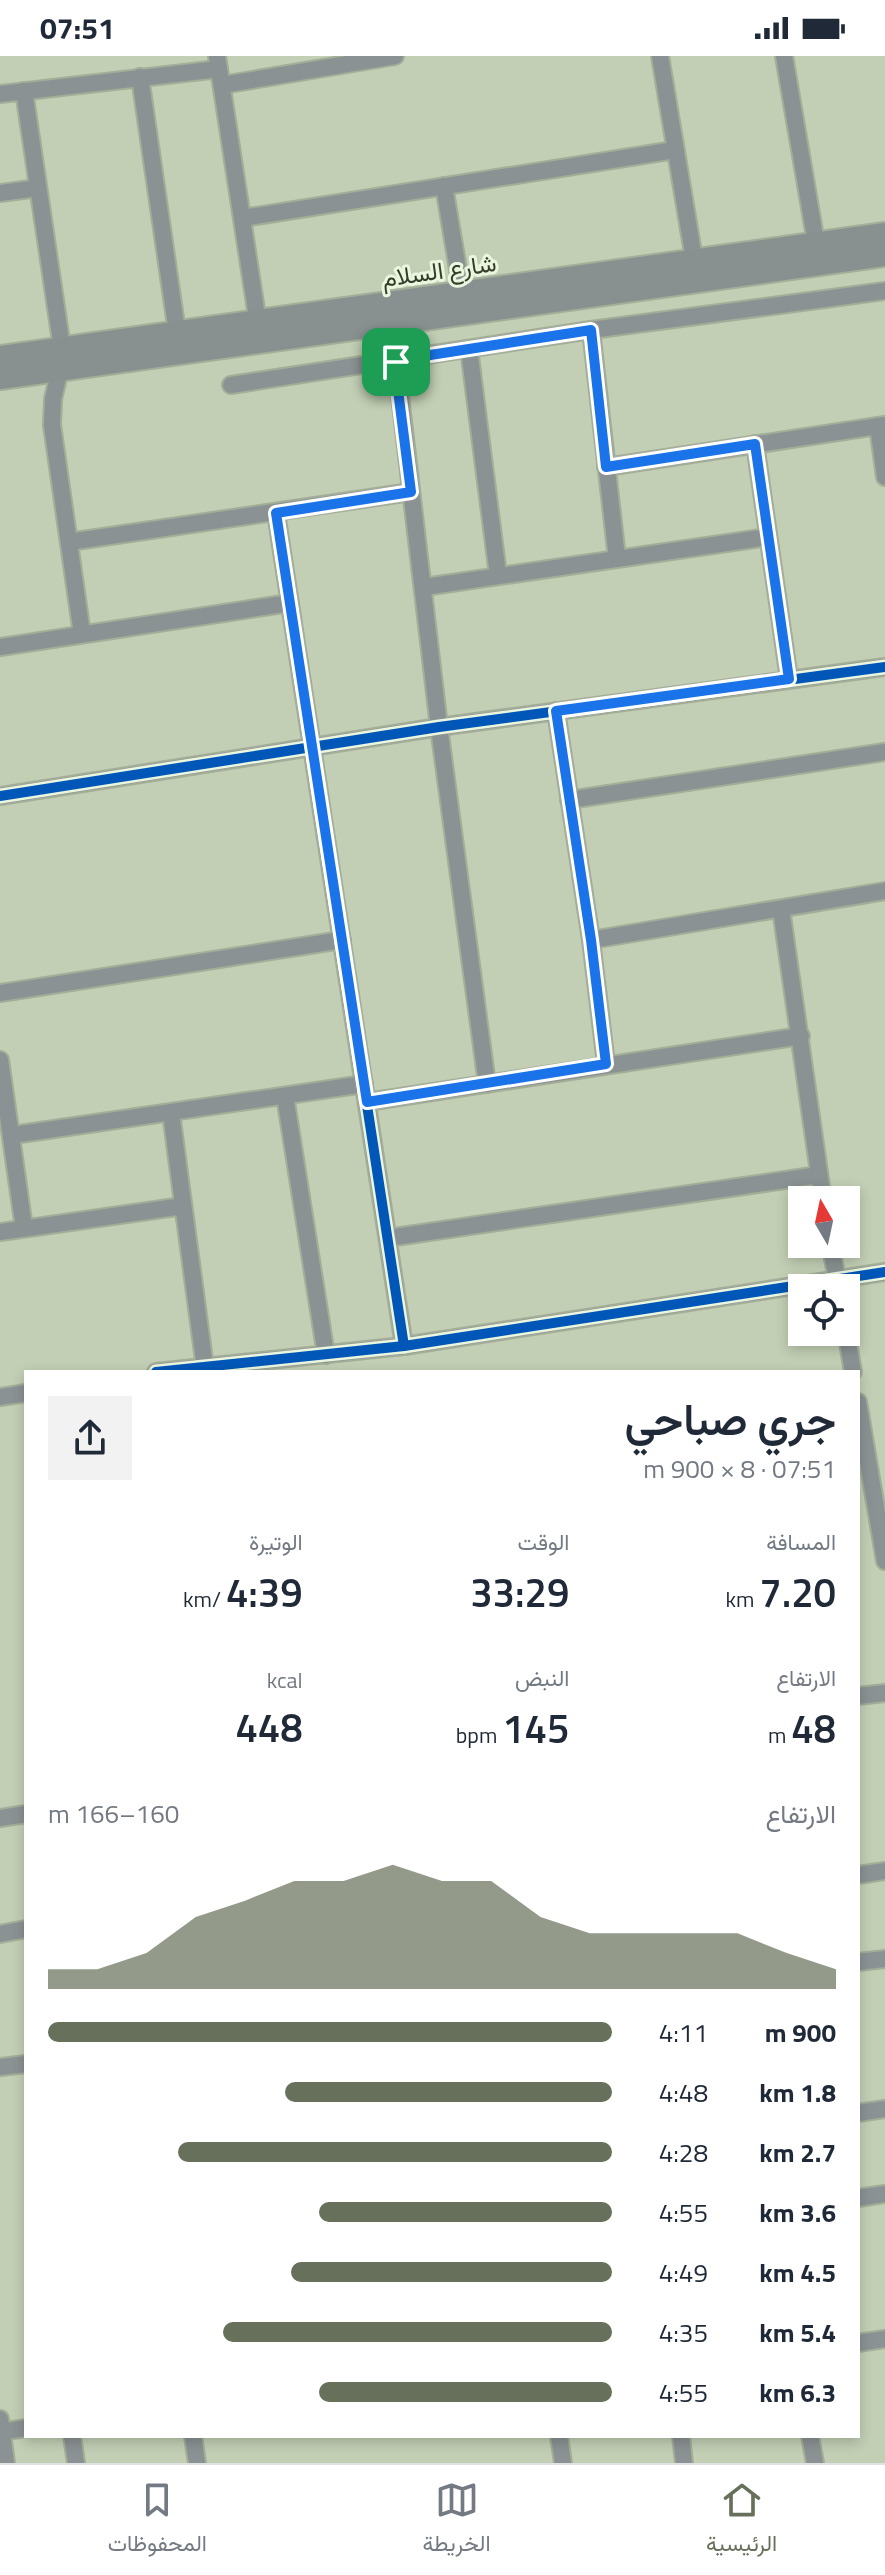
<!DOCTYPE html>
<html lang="ar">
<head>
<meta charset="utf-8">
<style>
	body { margin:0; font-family:"Titillium Web",Vazirmatn,sans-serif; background:#f2f2f3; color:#1f2937; direction:rtl; height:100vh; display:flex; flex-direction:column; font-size:30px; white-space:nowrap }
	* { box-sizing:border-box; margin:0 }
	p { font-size:26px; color:#747a83 }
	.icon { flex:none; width:44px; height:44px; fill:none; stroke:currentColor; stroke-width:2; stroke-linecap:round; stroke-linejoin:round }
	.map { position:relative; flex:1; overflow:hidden; direction:ltr }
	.side { position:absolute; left:24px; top:1314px; width:836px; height:1068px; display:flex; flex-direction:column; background:#fff; border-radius:0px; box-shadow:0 4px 12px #0003; direction:rtl }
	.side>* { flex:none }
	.needle { width:52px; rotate:351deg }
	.fabs { position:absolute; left:788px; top:1130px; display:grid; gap:16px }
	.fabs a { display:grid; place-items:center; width:72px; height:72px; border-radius:0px; background:#fff; box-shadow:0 4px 12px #0003; font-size:40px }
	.pin { position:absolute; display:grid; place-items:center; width:68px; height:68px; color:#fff; margin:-34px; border-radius:16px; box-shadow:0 4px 12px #0006 }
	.round { display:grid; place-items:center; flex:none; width:84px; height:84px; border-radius:0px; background:#f2f2f3 }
	.summary { display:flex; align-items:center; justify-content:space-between; height:136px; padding:0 24px }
	h1 { font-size:44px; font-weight:600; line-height:60px }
	.metrics { display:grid; grid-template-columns:repeat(3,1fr); gap:12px; height:136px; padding:8px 24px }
	.metrics div { display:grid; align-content:center }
	.metrics b { font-size:40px; font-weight:600 }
	.metrics small { font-size:22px; font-weight:400 }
	.metrics p { font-size:22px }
	.chart { height:224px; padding:16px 24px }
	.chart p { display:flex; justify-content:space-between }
	.chart svg { width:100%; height:144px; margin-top:8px; fill:#66705a; opacity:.7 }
	ul { padding:0 24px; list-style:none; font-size:26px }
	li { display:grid; grid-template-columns:128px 96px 1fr; align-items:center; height:60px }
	li i { height:20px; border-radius:10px; background:#66705a }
	.status { display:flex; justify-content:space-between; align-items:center; height:56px; padding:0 40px; background:#fff; direction:ltr }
	.status svg { height:22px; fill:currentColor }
	.tabs { display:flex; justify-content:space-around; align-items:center; height:112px; border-top:2px solid #e0e1e3; background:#fff; font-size:22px; color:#747a83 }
	.tabs a { display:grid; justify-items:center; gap:4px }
	.tabs .selected { color:#66705a }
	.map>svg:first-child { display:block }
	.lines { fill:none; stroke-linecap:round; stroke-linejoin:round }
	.street-casing { stroke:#a3ad98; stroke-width:20 }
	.secondary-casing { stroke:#a3ad98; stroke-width:26 }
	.street { stroke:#8b9293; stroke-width:16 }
	.secondary { stroke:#88918f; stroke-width:22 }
	.cycleway-casing { stroke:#eaf6de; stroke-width:15 }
	.cycleway { stroke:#0057b8; stroke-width:10 }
	.route-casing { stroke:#fff; stroke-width:16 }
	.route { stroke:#1a73e8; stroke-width:10 }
	.labels { text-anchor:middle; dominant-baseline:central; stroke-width:6; stroke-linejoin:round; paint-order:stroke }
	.street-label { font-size:24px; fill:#343d2a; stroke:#eaf6de }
</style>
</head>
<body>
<div class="status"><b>07:51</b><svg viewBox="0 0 49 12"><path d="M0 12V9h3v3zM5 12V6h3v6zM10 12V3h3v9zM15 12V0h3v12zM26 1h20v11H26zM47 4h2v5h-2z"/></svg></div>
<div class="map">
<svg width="885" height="2407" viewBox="0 0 885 2407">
	<rect width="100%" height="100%" fill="#c2cfb4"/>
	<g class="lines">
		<g class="street-casing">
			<g id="street">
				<path d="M217,0l41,267"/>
				<path d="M660,0l34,203"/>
				<path d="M784,0l32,187"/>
				<path d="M140,21l37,255"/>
				<path d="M222,29l173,-29"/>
				<path d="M24,35l38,257"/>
				<path d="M0,38l219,-25"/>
				<path d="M444,130l18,107"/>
				<path d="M0,137l38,-5"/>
				<path d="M243,162l432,-68"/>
				<path d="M591,274l26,228"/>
				<path d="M469,293l29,226"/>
				<path d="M396,306l43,365 48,357"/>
				<path d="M60,313l-7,30 -1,26 30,209"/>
				<path d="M231,329l360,-55 294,-39"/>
				<path d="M878,370l7,51"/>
				<path d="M755,388l34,235"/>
				<path d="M606,411l279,-42"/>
				<path d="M276,457l128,833"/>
				<path d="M69,486l342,-50"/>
				<path d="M424,531l344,-50"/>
				<path d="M0,591l290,-44"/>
				<path d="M556,655l35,229 15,124"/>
				<path d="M0,740l439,-69 446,-60"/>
				<path d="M569,744l316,-48"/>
				<path d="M781,853l42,291"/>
				<path d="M591,884l294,-49"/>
				<path d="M0,937l342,-53"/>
				<path d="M0,1004l24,168"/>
				<path d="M285,1040l41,259"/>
				<path d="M367,1046l434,-66"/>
				<path d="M171,1057l34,255 3,4"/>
				<path d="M13,1079l351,-51"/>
				<path d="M0,1176l183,-26"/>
				<path d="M388,1182l431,-63"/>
				<path d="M830,1188l9,44"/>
				<path d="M846,1275l7,41"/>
				<path d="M156,1316l248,-26 481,-74"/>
				<path d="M0,1341l26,-4"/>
				<path d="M858,1346l27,159"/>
				<path d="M858,1640l27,-3"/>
				<path d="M0,1762l26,-4"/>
				<path d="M858,1819l27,-4"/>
				<path d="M0,1878l26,-5"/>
				<path d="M858,1906l27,-3"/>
				<path d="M0,2011l26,-3"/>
				<path d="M858,2057l27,-4"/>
				<path d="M858,2142l27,-4"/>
				<path d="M858,2287l27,-4"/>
				<path d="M0,2363l6,44"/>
				<path d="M0,2376l26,-4"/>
				<path d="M72,2380l4,27"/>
				<path d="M193,2380l4,27"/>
				<path d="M559,2380l4,27"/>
				<path d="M681,2380l3,27"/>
				<path d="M810,2380l5,27"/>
			</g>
		</g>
		<g class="secondary-casing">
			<g id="secondary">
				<path d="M0,301l885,-123"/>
				<path d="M0,322l885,-123"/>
			</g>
		</g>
		<use href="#street" class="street"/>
		<use href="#secondary" class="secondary"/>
		<g class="cycleway-casing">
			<g id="cycleway">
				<path d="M276,457l128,833"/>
				<path d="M0,740l439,-69 446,-60"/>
				<path d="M156,1316l248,-26 481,-74"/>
			</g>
		</g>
		<use href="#cycleway" class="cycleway"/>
	</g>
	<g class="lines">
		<g class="route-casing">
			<path id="route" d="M591,274l15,137 149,-23 34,235 -233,32 35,229 15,124 -239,38 -91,-589 135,-21 -16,-125 3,-7z"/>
		</g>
		<use href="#route" class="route"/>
	</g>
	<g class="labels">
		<g class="street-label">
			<text transform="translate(439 214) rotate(-8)">شارع السلام</text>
		</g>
	</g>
</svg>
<div class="fabs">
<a><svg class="needle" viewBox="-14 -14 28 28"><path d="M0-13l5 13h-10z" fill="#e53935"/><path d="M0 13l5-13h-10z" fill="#747a83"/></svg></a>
<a><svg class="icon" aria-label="locate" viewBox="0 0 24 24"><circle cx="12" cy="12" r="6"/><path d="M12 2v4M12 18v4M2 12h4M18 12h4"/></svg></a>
</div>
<div class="pin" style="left:396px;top:306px;background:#1e9e55"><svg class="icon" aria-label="arrive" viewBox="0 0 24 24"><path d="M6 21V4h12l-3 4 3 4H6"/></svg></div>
<section class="side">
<div class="summary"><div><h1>جري صباحي</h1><p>07:51 · 8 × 900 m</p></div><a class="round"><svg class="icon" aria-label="share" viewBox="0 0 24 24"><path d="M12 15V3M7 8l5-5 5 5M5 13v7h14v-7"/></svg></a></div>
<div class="metrics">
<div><p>المسافة</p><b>7.20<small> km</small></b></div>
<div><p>الوقت</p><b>33:29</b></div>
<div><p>الوتيرة</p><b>4:39<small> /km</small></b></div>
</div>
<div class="metrics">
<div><p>الارتفاع</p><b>48<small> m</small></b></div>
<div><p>النبض</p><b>145<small> bpm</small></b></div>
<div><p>kcal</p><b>448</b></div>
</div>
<div class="chart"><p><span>الارتفاع</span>160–166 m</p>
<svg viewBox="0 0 160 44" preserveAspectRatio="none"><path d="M0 44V38L10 38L20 33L30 22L40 17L50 11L60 11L70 6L80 11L90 11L100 22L110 27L120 27L130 27L140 27L150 33L160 38V44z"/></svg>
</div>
<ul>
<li><b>900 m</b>4:11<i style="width:100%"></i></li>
<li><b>1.8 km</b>4:48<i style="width:58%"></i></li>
<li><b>2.7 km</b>4:28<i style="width:77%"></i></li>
<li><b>3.6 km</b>4:55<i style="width:52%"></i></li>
<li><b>4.5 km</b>4:49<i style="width:57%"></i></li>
<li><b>5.4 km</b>4:35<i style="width:69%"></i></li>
<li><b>6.3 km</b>4:55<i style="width:52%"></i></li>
</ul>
</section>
</div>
<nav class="tabs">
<a class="selected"><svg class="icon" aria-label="home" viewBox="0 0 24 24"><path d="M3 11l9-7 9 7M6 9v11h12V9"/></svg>الرئيسية</a>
<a><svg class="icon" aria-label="map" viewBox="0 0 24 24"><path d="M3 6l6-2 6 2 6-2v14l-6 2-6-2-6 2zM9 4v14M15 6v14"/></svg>الخريطة</a>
<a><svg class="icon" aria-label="saved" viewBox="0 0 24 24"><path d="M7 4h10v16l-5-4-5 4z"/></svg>المحفوظات</a>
</nav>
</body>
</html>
